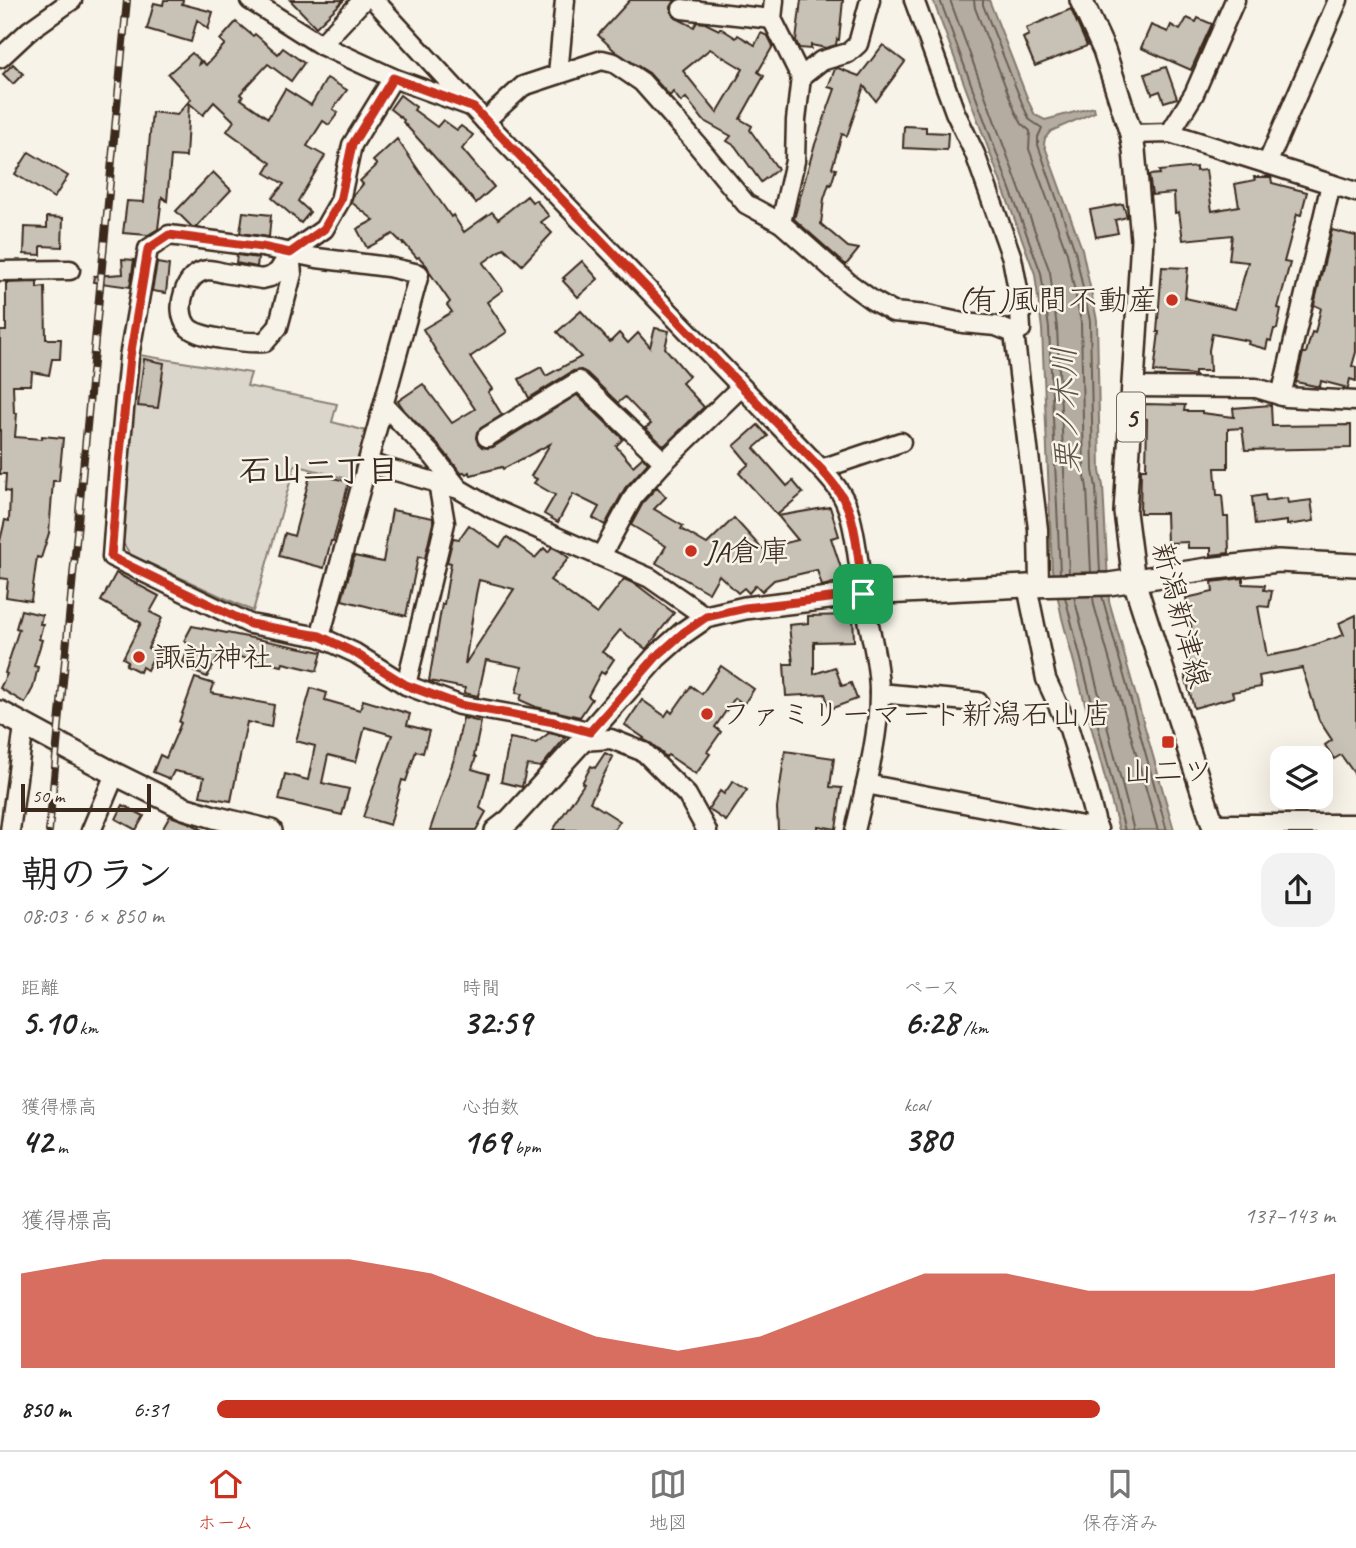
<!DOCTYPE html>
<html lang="ja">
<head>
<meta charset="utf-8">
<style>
	body { margin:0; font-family:Caveat,"Klee One",sans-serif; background:#f2f2f2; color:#222; height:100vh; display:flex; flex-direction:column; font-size:26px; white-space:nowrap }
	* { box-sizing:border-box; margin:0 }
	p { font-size:23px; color:#767676 }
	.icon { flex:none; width:38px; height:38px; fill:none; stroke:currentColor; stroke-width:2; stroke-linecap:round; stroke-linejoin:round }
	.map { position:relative; height:830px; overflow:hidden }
	.sheet { display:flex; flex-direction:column; background:#fff; flex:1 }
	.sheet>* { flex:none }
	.controls { position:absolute; left:1270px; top:746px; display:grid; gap:14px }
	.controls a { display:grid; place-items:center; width:63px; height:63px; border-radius:14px; background:#fff; box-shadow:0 7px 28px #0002; font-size:35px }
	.scale { position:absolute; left:21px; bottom:18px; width:130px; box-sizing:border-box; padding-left:7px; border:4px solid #3b2a1e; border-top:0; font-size:19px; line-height:24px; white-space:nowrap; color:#3b2a1e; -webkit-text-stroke:5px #f7f3e8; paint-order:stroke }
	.pin { position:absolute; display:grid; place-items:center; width:60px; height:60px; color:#fff; margin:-30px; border-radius:14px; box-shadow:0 4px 10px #0006 }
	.round { display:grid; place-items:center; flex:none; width:74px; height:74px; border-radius:21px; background:#f2f2f2 }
	.head { display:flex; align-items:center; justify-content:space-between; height:119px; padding:0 21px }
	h1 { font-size:38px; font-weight:800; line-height:52px }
	.metrics { display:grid; grid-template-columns:repeat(3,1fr); gap:10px; height:119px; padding:7px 21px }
	.metrics div { display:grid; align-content:center }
	.metrics b { font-size:35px; font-weight:800 }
	.metrics small { font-size:19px; font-weight:400 }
	.metrics p { font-size:19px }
	.chart { height:196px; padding:14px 21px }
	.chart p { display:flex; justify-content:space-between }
	.chart svg { width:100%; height:126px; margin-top:7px; fill:#c8321e; opacity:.7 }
	ul { padding:0 21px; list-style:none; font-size:23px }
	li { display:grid; grid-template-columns:112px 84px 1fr; align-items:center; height:52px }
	li i { height:18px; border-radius:9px; background:#c8321e }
	.tab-bar { display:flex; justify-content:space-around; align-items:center; height:98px; border-top:2px solid #e0e0e0; background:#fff; font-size:19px; color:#767676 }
	.tab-bar a { display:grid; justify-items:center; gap:4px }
	.tab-bar .on { color:#c8321e }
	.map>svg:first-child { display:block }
	.green { fill:#dbd6cb; stroke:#8b8074; stroke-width:2 }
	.water { fill:#b4aca0; stroke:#84786c; stroke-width:2 }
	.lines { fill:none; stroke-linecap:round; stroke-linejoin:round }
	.shore { stroke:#6b5e52; stroke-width:2 }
	.building { fill:#c8c1b6; stroke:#3b2a1e; stroke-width:2; fill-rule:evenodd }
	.minor-casing { stroke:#3b2a1e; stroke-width:23 }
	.major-casing { stroke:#3b2a1e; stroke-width:26 }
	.minor { stroke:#f7f3e8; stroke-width:18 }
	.major { stroke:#f7f3e8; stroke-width:21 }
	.rail-casing { stroke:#3b2a1e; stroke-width:8 }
	.rail { stroke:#f7f3e8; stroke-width:5; stroke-dasharray:16; stroke-linecap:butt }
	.route-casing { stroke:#fff; stroke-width:14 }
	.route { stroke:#c8321e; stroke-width:9 }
	.poi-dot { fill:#c8321e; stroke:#f7f3e8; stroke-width:2.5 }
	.labels { text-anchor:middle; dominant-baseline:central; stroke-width:5; stroke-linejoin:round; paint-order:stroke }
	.shield { fill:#f7f3e8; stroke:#73665b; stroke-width:2 }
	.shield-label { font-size:28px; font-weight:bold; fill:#3b2a1e }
	.poi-label { font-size:30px; fill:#3b2a1e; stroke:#f7f3e8; text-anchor:start }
	.street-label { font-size:30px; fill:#3b2a1e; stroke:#f7f3e8 }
	.water-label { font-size:32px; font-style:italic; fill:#5f5145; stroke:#f7f3e8 }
	.neighbourhood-label { font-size:32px; font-weight:bold; fill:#3b2a1e; stroke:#f7f3e8 }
</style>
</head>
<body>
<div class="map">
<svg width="1356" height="831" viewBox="0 0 1356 831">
	<rect width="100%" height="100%" fill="#f7f3e8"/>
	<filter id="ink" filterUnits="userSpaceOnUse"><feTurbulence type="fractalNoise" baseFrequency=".0143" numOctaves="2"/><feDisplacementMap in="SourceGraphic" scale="14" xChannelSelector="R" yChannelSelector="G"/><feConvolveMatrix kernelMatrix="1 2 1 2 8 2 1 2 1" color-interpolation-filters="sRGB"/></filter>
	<g filter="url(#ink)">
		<path class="green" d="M139,355l112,18 -4,13 90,18 -5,18 34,9 -15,49 -56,-15 -42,146 -122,-56 -9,-13 11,-144z"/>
		<path class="water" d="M933,0h56l41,105 5,10 10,5 49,-13 1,5 -44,19 -6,7 -1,6 38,105 15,71 3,151 3,15 6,115 65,229h-55l-57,-212 -10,-49 -10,-240 -7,-55z"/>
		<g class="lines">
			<g class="shore">
				<path d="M940,0l101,273 8,55 11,245"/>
				<path d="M950,0l100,272 7,56 12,245"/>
				<path d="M974,0l1,8 40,103 7,13 8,7 -1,18 38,104 14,69 3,149 3,17 4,84"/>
				<path d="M983,0v5l41,103 6,12 12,8 -4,9v8l37,106 15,70 3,150 3,16 4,85"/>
				<path d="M1102,596l65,235"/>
				<path d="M1065,597l60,234"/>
				<path d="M1074,597l60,234"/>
				<path d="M1093,597l1,8 64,226"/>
			</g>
		</g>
		<g class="building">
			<path d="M164,0h19l-1,4 31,8 -5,17 -11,-9 -6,22 -44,-13 7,-26 9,2z"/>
			<path d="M290,0h54l-28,27z"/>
			<path d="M630,0h46l-5,7 1,7 4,4 18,9 3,-5 8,1 14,7 1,-2 16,10 2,-3 17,10 6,-12 7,3 5,10 -15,26 6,4 -24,43 12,7 -2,4 28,39 -17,13 -26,-36 -8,-5 4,-5 -27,-15 -18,-23 -5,4 -8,-10 -3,4 -21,-23 -33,-21 -18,-17zM710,49l33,20 -26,44 -34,-42z"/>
			<path d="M801,0h42l-4,40 -2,-1 -1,6 -10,3 -15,-3v4l-12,-1 -3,-7z"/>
			<path d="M1071,9l16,37 -52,20 -12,-28 6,-3 -3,-7z"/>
			<path d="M1187,18l9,4 2,-4 14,6 -21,46 -50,-22 10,-23 17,7 3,-7 9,5z"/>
			<path d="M236,22l17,14 2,-2 23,20 5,-6 21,15 -13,18 -23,-17 -28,30 3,3 -2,2 27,19 17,-29 26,16 16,-27 20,12 -14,19 5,4 -9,12 -6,-4 -16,25 18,10 -27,45 12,11 -9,11 -29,-25 12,-14 -19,-11 6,-10 -44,-32 7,-10 -20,-19 -11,13 -14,-12 -3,54 -15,-1 -4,45 -5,-4 -4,32 -10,6 -25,-2 4,-32 17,1 8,-90 25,3 14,-16 -23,-25 24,-21 8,7 -2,6 4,-5 4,4 19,-21 -5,-4z"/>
			<path d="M883,45l22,17 -29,39 -12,-15 -17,50 -5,-2 -10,34 4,1 -5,16 -2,-1 -5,15 -3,25 27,23 11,2 -13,16 -52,-46 20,-72 21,-58 -7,-2 7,-18 3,-1 21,8z"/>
			<path d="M13,64l10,10 -10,10 -10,-10z"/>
			<path d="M1166,67l11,31 -13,4 -4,-11 -8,3 -7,-20z"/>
			<path d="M400,95l16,12 -2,3 23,17 6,-7 14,10 4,-4 12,9 -11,14 32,38 -18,16 -73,-81 1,-2 -14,-11z"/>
			<path d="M904,126l22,1v5l22,1 -1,17 -44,-2z"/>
			<path d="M397,139l54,78 2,-2 11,17 28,-20 6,7 29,-23 5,6 4,-2 13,16 -8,6 11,11 -30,32 -18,-17 -21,15 20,27 -16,12 20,30 -37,25 22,32 -4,3 14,23 -21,13 -4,4 -1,6 2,5 4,4 6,1 5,-1 84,-52 46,44 -7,7 17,20 10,-9 5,6 -23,25 -20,37 -12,-7 6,-11 -26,-13 -15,28 -14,-8 11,-19 -21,-12 3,-4 -6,-3 19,-32 -47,25 -1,-2 -31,8 -2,-3 -3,2 -2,-2 -2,2 -20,-25 -37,-38 -7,-10 25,-17 29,39 23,-14 -36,-53 -16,-27 29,-17 -5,-7 3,-3 -20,-29 -3,-7 -8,-9 -2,1 -13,-15 -1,1 -10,-10 -26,14 -10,-19 17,-9 -23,-18 2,-6 10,-12 -3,-3 17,-16 -4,-4z"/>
			<path d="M29,152l39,24 -14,22 -39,-24z"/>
			<path d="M1196,167v4l10,-1 6,41 27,-5 -4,-22 20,-4 -1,-3h17l1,6 35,9 -6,23 -4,-1 -13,48 6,1 -12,45 3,1 -4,20h-3l-3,12 -3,-1 -2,9 -18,-5 1,-3 -37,-7 -3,16 1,21h-15v4l-41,-3 5,-40h-2l5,-65 26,1 -3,30 50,11 13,-47 -19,-2 3,-25 -49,5 -4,-28 -4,1 -1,-20 -22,2 -3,-20 11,-1 -1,-3z"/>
			<path d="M213,172l18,18 -35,37h-4l-16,-16z"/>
			<path d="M1123,204l4,13 -12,3 3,13 -22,4 -6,-27z"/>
			<path d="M243,212l28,3 -2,22 -29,-4z"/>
			<path d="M47,217l16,1 -1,29 -21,-1v9l-17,-1 1,-27 22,1z"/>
			<path d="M1332,230l24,6v116l-4,14 4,1v14l-6,-2 -2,9 -27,-7 -1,6 -24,-5 7,-29h3l6,-21 3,1 6,-25 -7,-3z"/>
			<path d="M237,255l21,3 -1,9 -21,-4z"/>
			<path d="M122,259l12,1 -4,27 -37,-5 1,-6 29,-2z"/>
			<path d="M582,261l16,18 -20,18 -15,-16 2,-2 -2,-1z"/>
			<path d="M157,263l12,2 -3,28 -14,-2z"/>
			<path d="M37,282v6l8,-1 1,52h15l-1,20h-8l-3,16 -17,-3 -1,13h-18l1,28h3l-2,24 27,2v-3l21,2 -4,43h-6l-4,52 -8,25 -4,-1 -6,44 -25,-4 2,-18 -8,-1v-37l5,-21 4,1 1,-29 -5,-1 1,-17h-6v-143h6v-48z"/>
			<path d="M581,311l29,31 9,-9 9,10 10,-10 12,14 5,-19 14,3 -4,17 24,28 -7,7 22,24 -40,39 -19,-18 6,-4 -26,-27 -7,6 -31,-30 -6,-3 -8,1 -44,27 -10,-19 22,-12 5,9 35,-19 -24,-25z"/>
			<path d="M144,359l20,4 -6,45 -20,-2z"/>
			<path d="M1145,404l40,1 -1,6h18v2l32,4 -1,-9 38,-3 1,21 79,-1v23l-106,2 -3,-22 -14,1v39h-13l2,27h5l2,22h4l1,36 -18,2v-7h-23v-6l-21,1 -1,-30h-26l1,-44h5l1,-50 -3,-1z"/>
			<path d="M758,425l10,11 -14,12 33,38 6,-5 10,12 -26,22 -38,-42 10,-9 -15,-18z"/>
			<path d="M311,472l38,10 -16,59h-2l-7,27 -45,-12 6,-23 9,3z"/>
			<path d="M657,487l9,10 -12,12 29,17 -2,3 26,15 27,-26 28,31 36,-9 -20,-24 52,-9 9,29 -8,2 14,42 -23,6 -5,-16 -43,10 -12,11 -6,-6 -7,8 -5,-5 -6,5 -19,-18 -10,18 -53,-30 10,-17 -35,-21 13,-24z"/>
			<path d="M1265,495l1,6 21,-3 1,5 23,-3 3,21 -27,4v-4l-32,4 -3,-28z"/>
			<path d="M392,510l41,8v5l-8,35 -7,-1 -12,59 -64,-16 12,-44 29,6z"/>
			<path d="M469,525l31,22 7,-10 28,21 9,-10 4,4 4,-5 8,4 9,7 -19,22 47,34 27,-35 13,6 37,28 -28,36 -26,-19 -18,22 12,7 -10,15 -3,-2 -13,24 4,3 -12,18 -44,-10 -16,-7 2,-6 -6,-1 6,-26 -36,-7 -8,36 -14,-3 1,-5 -36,-7 13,-77h2l7,-41 -4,-1 6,-24 6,1zM479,580l35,9 -49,75 11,-70z"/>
			<path d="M116,573l43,23 -9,16 12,6 -14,30 8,4 -9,18 -5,-3 -2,5 -14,-7 2,-4 -5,-3 18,-35 -40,-22z"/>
			<path d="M1243,578v6l22,1 -1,5 8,1 -3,16 -11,-1 9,50 32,-6 45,-15 -5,-12 17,-8v161l-15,-21 -7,4 -9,-14 7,-5 -13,-20 -17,-52 -43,8 2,11 -29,5 2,5 -40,11 -9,-32 8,-2 -7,-24 9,-3 -9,-49 27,-6 -1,-10z"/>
			<path d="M21,610l21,5 -2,9h3l-4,15 3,1 -8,26 4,1 -5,21 -8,15 -25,-15 7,-14 -2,-1 14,-44 -3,-1z"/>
			<path d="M853,615l1,26 -40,1v32l21,-7 7,19 9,-3 6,16 -27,10 -5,-15 -39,2 -2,-32h9l-4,-39 19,-2v-7z"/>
			<path d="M192,626l130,26 -5,19 -34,-8 -1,3 -62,-13 -13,24 -15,-6 1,-4 -10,-5 7,-17 -6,-4z"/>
			<path d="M721,666l33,23 -10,15 -9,-6 -20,29 6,5 -14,20 3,2 -14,20 -28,-19 -2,2 -14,-13 -9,-5 1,-1 -19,-13 17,-25 23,16 4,-6 3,3 19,-27 11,8z"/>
			<path d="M195,678l19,6 -3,9 63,12 -3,22 -24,-5 -16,79 -31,-5 4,-19 -30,-6 -4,8 -17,-7 7,-17 6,3 15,-35 -2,-1z"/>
			<path d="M311,688l16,5 -2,7 35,10 3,-10 47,14 -3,11 22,6 -6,22 -7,-2 -10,30 -4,-1 -12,45 -27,-8 29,-82 -27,-8 -9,35 -28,-7 -6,28 27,6 -7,26 -63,-15 6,-26 23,6 7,-34 -19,-5z"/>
			<path d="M463,718l18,4 -7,34 2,1 -4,12 17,5 -9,34 6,4 -10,18h-46l24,-71z"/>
			<path d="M549,733l17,4 -25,30 -14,-2 -5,22 -21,-5 9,-44 26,5z"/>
			<path d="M785,751l49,7 -4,29 12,1 -6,41 -18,-3v4h-40l-1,-22z"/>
			<path d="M605,753l8,4 -23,45 30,19 -6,9h-61l31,-46 -2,-1 9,-17 4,2z"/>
			<path d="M733,781l14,9 -21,31 -18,-12 12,-18 4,3z"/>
			<path d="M123,805l21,11 -8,14 -20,-11z"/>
			<path d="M170,816l20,7 13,7h-41z"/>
		</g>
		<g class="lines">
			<g class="minor-casing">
				<g id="minor">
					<path d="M250,0l71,45 72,33 77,28"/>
					<path d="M374,0l111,121 336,348c11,12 22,24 27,40 9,27 10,56 15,84 5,33 16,67 16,100 0,44 -14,95 -24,138"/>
					<path d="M774,0l-2,19 29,58"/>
					<path d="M914,0l41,112 20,42 37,104 7,37 2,34 -7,4"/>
					<path d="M682,9l90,10"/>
					<path d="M321,45l42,-45"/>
					<path d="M0,58l30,-28 42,-30"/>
					<path d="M558,74l7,-74"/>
					<path d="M485,121l38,-35 79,-26 12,3 28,19 47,53 57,69 35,19 69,61 22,16 21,12 34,3 36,8 33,3 18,7"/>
					<path d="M1170,133l24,-39 41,-94"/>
					<path d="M1131,134l39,-1 186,59"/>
					<path d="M1267,164l71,-164"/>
					<path d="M781,223l14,-62 1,-41 5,-43 20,-16 27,-8 10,-9 12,-44"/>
					<path d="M169,235l93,12 55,11 71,9 31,7 -99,363 -70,-13 -138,-67 7,-94 10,-106 19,-108z"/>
					<path d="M290,253l2,21 -14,53 -13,15c-16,1 -68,-3 -78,-16 -13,-17 -2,-54 21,-56 5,0 12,2 16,3 13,2 25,4 38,6l8,-2 8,-5 12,-19 34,-24 16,-28 12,-56 41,-67"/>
					<path d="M0,271l70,-1"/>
					<path d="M1014,333l24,196 1,57"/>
					<path d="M1132,387l124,1 30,9 70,4"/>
					<path d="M1281,396l50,-212"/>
					<path d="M384,405l49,51 26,33"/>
					<path d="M487,437l92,-56 85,81"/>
					<path d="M368,463l91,26 34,20 157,69 56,39"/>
					<path d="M821,469l80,-27"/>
					<path d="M601,556l34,-62 29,-32 77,-75"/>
					<path d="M1027,586l19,93 23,50 16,53 13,49"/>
					<path d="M320,637l35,16 51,32 53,20 95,17 36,10"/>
					<path d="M406,685l39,-162 -7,-40"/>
					<path d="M879,693l99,9"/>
					<path d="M582,741l29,-2 33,13 43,43 20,36"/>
					<path d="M866,784l232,45"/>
					<path d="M1213,824h143"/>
					<path d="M10,831l14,-105"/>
					<path d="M91,831l24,-57"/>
				</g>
			</g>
			<g class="major-casing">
				<g id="major">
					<path d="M1081,0l23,50 27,84 3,16 8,89 -17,273 9,69 81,250"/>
					<path d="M0,712l115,62 69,34 30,9 57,14"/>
					<path d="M496,831l14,-11 72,-79 74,-84 27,-24 23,-16 39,-9 118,-14 164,-8 82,-2 99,-15 70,-8 78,4"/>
				</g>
			</g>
			<use href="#minor" class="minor"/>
			<use href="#major" class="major"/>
			<g class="rail-casing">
				<path id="rail" d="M49,831l78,-831"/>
			</g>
			<use href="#rail" class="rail"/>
		</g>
	</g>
	<g class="lines" filter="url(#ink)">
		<g class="route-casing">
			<path id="route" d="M393,78l81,30 347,361c10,12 20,23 26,37 10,22 12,62 16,88l-118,14 -39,9 -23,16 -27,24 -66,75 -36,-10 -94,-17 -54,-20 -51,-32 -35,-17 -70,-12 -139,-67 8,-94 11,-106 18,-108 21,-14 93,12 28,6 34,-24 16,-28 12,-56z"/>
		</g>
		<use href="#route" class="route"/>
	</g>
	<g class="poi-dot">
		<circle cx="1172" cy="300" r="7"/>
		<circle cx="691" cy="551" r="7"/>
		<circle cx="139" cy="657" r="7"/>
		<circle cx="707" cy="714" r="7"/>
		<rect x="1161" y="735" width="14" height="14" rx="3.5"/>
	</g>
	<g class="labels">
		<rect class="shield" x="1117" y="392.5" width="28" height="49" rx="5"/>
		<g class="shield-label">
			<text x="1131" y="417">5</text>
		</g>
		<g class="poi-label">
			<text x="1158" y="300" text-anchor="end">(有)風間不動産</text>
			<text x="705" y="551">JA倉庫</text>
			<text x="153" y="657">諏訪神社</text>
			<text x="721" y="714">ファミリーマート新潟石山店</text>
			<text x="1168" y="771" text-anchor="middle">山二ツ</text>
		</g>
		<g class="street-label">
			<text transform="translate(1181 615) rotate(75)">新潟新津線</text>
		</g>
		<g class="water-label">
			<text transform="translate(1066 410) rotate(-92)">栗ノ木川</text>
		</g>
		<g class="neighbourhood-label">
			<text x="319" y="470">石山二丁目</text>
		</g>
	</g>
</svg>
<div class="controls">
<a><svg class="icon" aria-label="layers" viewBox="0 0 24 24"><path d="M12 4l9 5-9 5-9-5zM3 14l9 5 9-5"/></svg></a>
</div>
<div class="scale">50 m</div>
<div class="pin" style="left:863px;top:594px;background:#1e9e55"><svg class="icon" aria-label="arrive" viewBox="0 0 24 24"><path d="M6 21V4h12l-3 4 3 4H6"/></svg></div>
</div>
<section class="sheet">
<div class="head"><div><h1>朝のラン</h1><p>08:03 · 6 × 850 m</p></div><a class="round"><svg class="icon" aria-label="share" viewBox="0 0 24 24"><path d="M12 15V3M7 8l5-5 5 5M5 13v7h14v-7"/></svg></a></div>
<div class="metrics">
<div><p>距離</p><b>5.10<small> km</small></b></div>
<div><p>時間</p><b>32:59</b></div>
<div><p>ペース</p><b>6:28<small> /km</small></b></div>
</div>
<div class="metrics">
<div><p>獲得標高</p><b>42<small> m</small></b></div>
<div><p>心拍数</p><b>169<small> bpm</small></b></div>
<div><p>kcal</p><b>380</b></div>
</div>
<div class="chart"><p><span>獲得標高</span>137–143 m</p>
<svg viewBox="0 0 160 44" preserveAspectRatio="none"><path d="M0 44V11L10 6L20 6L30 6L40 6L50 11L60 22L70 33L80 38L90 33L100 22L110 11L120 11L130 17L140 17L150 17L160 11V44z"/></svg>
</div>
<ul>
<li><b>850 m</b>6:31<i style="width:79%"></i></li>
</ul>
</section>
<nav class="tab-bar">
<a class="on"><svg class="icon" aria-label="home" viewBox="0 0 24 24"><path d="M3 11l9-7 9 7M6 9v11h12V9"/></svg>ホーム</a>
<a><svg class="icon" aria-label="map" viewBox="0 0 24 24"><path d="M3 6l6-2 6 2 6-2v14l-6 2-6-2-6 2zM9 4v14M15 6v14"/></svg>地図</a>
<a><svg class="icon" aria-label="saved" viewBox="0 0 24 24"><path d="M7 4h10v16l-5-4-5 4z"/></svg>保存済み</a>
</nav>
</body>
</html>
